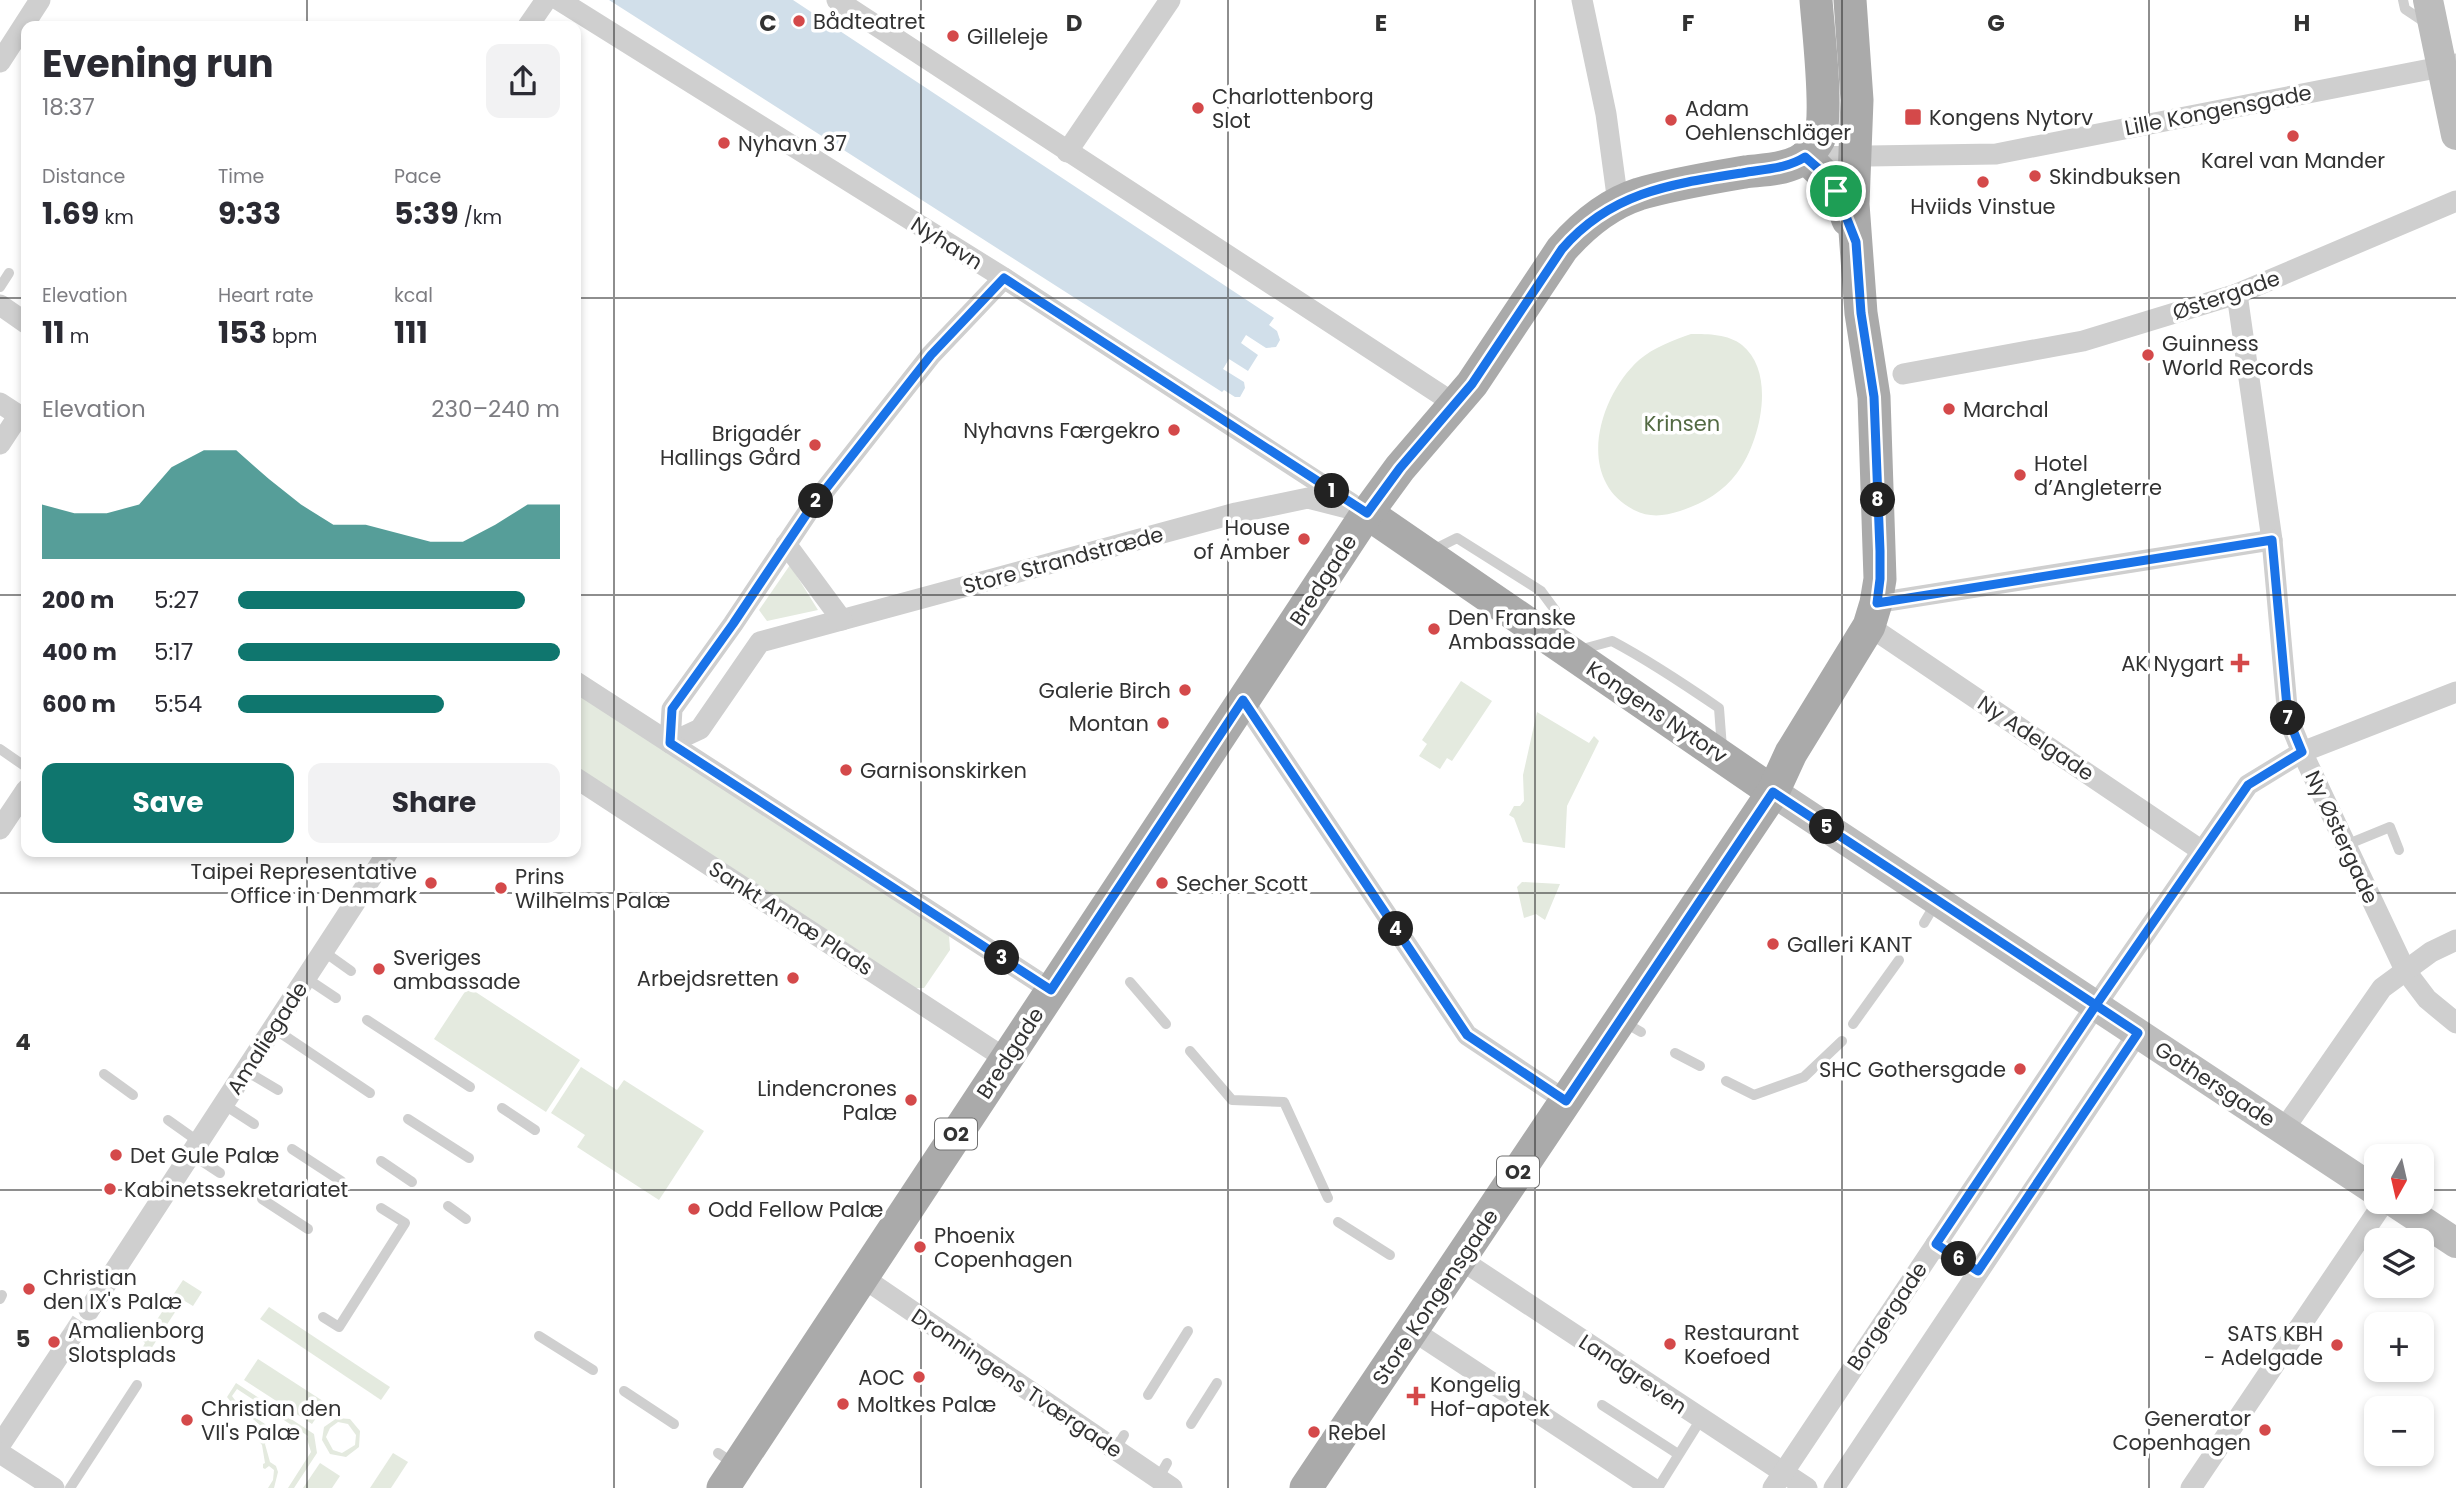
<!DOCTYPE html>
<html lang="en">
<head>
<meta charset="utf-8">
<style>
	body { margin:0; font-family:Poppins,sans-serif; background:#f2f2f3; color:#2b2b33; height:100vh; display:flex; flex-direction:column; font-size:26px; white-space:nowrap }
	* { box-sizing:border-box; margin:0 }
	p { font-size:23px; color:#7c7c81 }
	.icon { flex:none; width:38px; height:38px; fill:none; stroke:currentColor; stroke-width:2; stroke-linecap:round; stroke-linejoin:round }
	.map { position:relative; flex:1; overflow:hidden }
	.side { position:absolute; left:21px; top:21px; width:560px; height:836px; display:flex; flex-direction:column; background:#fff; border-radius:14px; box-shadow:0 4px 10px #0003 }
	.side>* { flex:none }
	.needle { width:46px; rotate:188deg }
	.tools { position:absolute; left:2364px; top:1144px; display:grid; gap:14px }
	.tools a { display:grid; place-items:center; width:70px; height:70px; border-radius:14px; background:#fff; box-shadow:0 4px 10px #0003; font-size:35px }
	.pin { position:absolute; display:grid; place-items:center; width:60px; height:60px; color:#fff; margin:-30px; border:4px solid #fff; border-radius:50%; box-shadow:0 2px 7px #0007 }
	.km { position:absolute; width:35px; height:35px; margin:-18px; border-radius:50%; background:#222; color:#fff; font-size:19px; line-height:35px; text-align:center }
	.round { display:grid; place-items:center; flex:none; width:74px; height:74px; border-radius:14px; background:#f2f2f3 }
	.head { display:flex; align-items:center; justify-content:space-between; height:119px; padding:0 21px }
	h1 { font-size:38px; font-weight:700; line-height:52px }
	.metrics { display:grid; grid-template-columns:repeat(3,1fr); gap:10px; height:119px; padding:7px 21px }
	.metrics div { display:grid; align-content:center }
	.metrics b { font-size:30px; font-weight:700 }
	.metrics small { font-size:19px; font-weight:400 }
	.metrics p { font-size:19px }
	.chart { height:196px; padding:14px 21px }
	.chart p { display:flex; justify-content:space-between }
	.chart svg { width:100%; height:126px; margin-top:7px; fill:#0f766e; opacity:.7 }
	.primary-button { display:flex; gap:14px; margin-top:auto; padding:14px 21px }
	.primary-button a { flex:1; height:80px; border-radius:14px; background:#0f766e; color:#fff; font-size:28px; font-weight:700; line-height:80px; text-align:center }
	.primary-button a+a { background:#f2f2f3; color:#2b2b33 }
	ul { padding:0 21px; list-style:none; font-size:23px }
	li { display:grid; grid-template-columns:112px 84px 1fr; align-items:center; height:52px }
	li i { height:18px; border-radius:9px; background:#0f766e }
	.map>svg:first-child { display:block }
	.green { fill:#e4eadf; fill-rule:evenodd }
	.water { fill:#d1dfea }
	.lines { fill:none; stroke-linecap:round; stroke-linejoin:round }
	.street-tunnel { stroke:#d6d6d6; stroke-width:21; stroke-dasharray:21 10; stroke-linecap:butt }
	.lane { stroke:#cfcfcf; stroke-width:10 }
	.street { stroke:#cfcfcf; stroke-width:21 }
	.secondary { stroke:#bcbcbc; stroke-width:30 }
	.primary { stroke:#aaa; stroke-width:33 }
	.route-casing { stroke:#fff; stroke-width:14 }
	.route { stroke:#1a73e8; stroke-width:9 }
	.grid { fill:none; stroke:#323232; stroke-width:2; stroke-opacity:0.55 }
	.poi-dot { fill:#d4494a; stroke:#fff; stroke-width:2.5 }
	.labels { text-anchor:middle; dominant-baseline:central; stroke-width:7; stroke-linejoin:round; paint-order:stroke }
	.shield { fill:#fff; stroke:#707070; stroke-width:2 }
	.shield-label { font-size:19px; font-weight:bold; fill:#323232 }
	.poi-label { font-size:21px; fill:#323232; stroke:#fff; text-anchor:start }
	.street-label { font-size:21px; fill:#323232; stroke:#fff }
	.park-label { font-size:21px; fill:#536a43; stroke:#fff }
	.grid-label { font-size:23px; text-anchor:middle; font-weight:bold; fill:#323232; stroke:#fff; stroke-width:7; stroke-linejoin:round; paint-order:stroke }
</style>
</head>
<body>
<div class="map">
<svg width="2456" height="1488" viewBox="0 0 2456 1488">
	<rect width="100%" height="100%" fill="#fff"/>
	<g class="green">
		<path d="M1691,334c18,0 37,0 51,11 35,28 18,98 -5,128 -14,19 -35,31 -57,38 -16,5 -30,7 -46,-1 -60,-31 -35,-114 5,-150 15,-13 35,-20 52,-26z"/>
		<path d="M790,565l28,45 -51,11 -8,-11z"/>
		<path d="M1461,681l31,20 -40,60 -5,-3 -7,11 -21,-13 8,-12 -5,-4z"/>
		<path d="M576,690l373,245 1,15 -26,38h-9l-339,-221z"/>
		<path d="M1537,712l52,31 5,-7 5,5 -32,65 -2,42 -42,-6 -9,-24 -5,-3 5,-9h6l4,-5 -1,-26z"/>
		<path d="M1522,882l38,2 -15,36 -9,-6 -12,4 -7,-31z"/>
		<path d="M468,987l112,73 -34,52 -112,-73z"/>
		<path d="M581,1067l36,23 7,-10 80,51 -45,69 -82,-53 8,-12 -34,-22z"/>
		<path d="M183,1280l19,12 -9,14 -10,-6 -38,58 -6,-4 6,-11 -2,-2z"/>
		<path d="M269,1307l121,80 -9,13 -121,-81z"/>
		<path d="M258,1359l68,44 -14,21 -68,-44z"/>
		<path d="M236,1383l78,51 3,19 -23,35h-6l23,-36 -4,-13 1,-3 -71,-47 -5,7 9,12 24,16 5,8 -5,12 5,18 6,4 2,6 -4,16h-6l5,-8 1,-10 -5,-4 -4,3 -2,-1v-4l2,-1 -3,-18 -4,-5 1,-2h6l1,-4c-8,-17 -26,-19 -39,-37z"/>
		<path d="M337,1418l13,1 10,12 -1,16 -13,10 -16,-3 -8,-14 2,-13zM338,1422l10,2 8,11 -1,10 -13,8 -9,-3 -7,-13 4,-9z"/>
		<path d="M393,1453l15,9 -17,26h-21z"/>
		<path d="M320,1463l20,13 -8,12h-29z"/>
	</g>
	<path class="water" d="M609,0h184l481,318 -5,7 8,6 3,9 -4,7 -10,1 -20,-13 -5,8 17,12 -10,16 -19,-12 -6,10 21,13 1,6 -5,9h-5l-11,-7 -2,2z"/>
	<g class="lines">
		<path class="street-tunnel" d="M70,1339l19,-29"/>
		<g class="lane">
			<path d="M2403,0l2,9 15,10 7,2"/>
			<path d="M0,287l9,-14"/>
			<path d="M1431,551l26,-13 84,53 14,19 -1,25"/>
			<path d="M1579,650l33,-9c38,20 72,43 107,67l3,40"/>
			<path d="M0,749l26,18"/>
			<path d="M2346,845l44,-18 9,23"/>
			<path d="M1924,923l13,-22"/>
			<path d="M323,951l28,20"/>
			<path d="M306,978l30,20"/>
			<path d="M1130,982l36,42"/>
			<path d="M367,1020l103,67"/>
			<path d="M1622,1021l19,11"/>
			<path d="M1853,1024l46,-64"/>
			<path d="M273,1028l97,65"/>
			<path d="M1190,1051l42,49 52,2 44,96"/>
			<path d="M1675,1053l25,13"/>
			<path d="M246,1071l32,19"/>
			<path d="M104,1074l29,21"/>
			<path d="M1726,1081l28,14 50,-18 38,-36"/>
			<path d="M223,1104l31,20"/>
			<path d="M502,1108l33,22"/>
			<path d="M408,1119l61,39"/>
			<path d="M168,1120l31,22"/>
			<path d="M292,1149l49,32"/>
			<path d="M191,1154l29,19"/>
			<path d="M381,1161l31,21"/>
			<path d="M262,1199l46,30"/>
			<path d="M448,1206l18,13"/>
			<path d="M1338,1222l52,33"/>
			<path d="M0,1299l2,-4"/>
			<path d="M323,1317l16,10 66,-104 -24,-15"/>
			<path d="M539,1336l54,34"/>
			<path d="M624,1391l50,33"/>
			<path d="M1148,1395l40,-64"/>
			<path d="M1602,1405l76,49"/>
			<path d="M1191,1424l26,-41"/>
			<path d="M1115,1450l9,-15"/>
			<path d="M718,1453l18,12"/>
			<path d="M1158,1479l9,-16"/>
			<path d="M70,1488l67,-103"/>
			<path d="M1658,1488l43,-69"/>
		</g>
		<g class="street">
			<path d="M559,0l445,278 348,226"/>
			<path d="M837,0l618,404"/>
			<path d="M1582,0l24,114 12,89"/>
			<path d="M528,26l18,-26"/>
			<path d="M0,62l40,-62"/>
			<path d="M1067,152l103,-152"/>
			<path d="M1805,157l191,-3 460,-90"/>
			<path d="M1004,278l-73,77 -121,154 -77,115 -61,85 -2,34 30,-14 60,-87 476,-129 72,-15 59,15"/>
			<path d="M2237,294l35,246 16,178 14,34 103,218 22,29 29,24"/>
			<path d="M0,305l26,18"/>
			<path d="M1903,374l180,-33 154,-47 219,-93"/>
			<path d="M0,403l26,17"/>
			<path d="M0,444l19,-29"/>
			<path d="M786,544l56,76"/>
			<path d="M1876,603l396,-63"/>
			<path d="M1869,626l333,225"/>
			<path d="M576,682l475,308"/>
			<path d="M1243,700l224,335 99,66"/>
			<path d="M576,778l430,281"/>
			<path d="M0,829l26,-39"/>
			<path d="M2284,1129l98,-141 49,-36 25,-12"/>
			<path d="M1936,1244l42,27"/>
			<path d="M1460,1259l347,229"/>
			<path d="M862,1277l310,211"/>
			<path d="M89,1310l299,-458"/>
			<path d="M1412,1330l240,158"/>
			<path d="M0,1445l70,-106"/>
			<path d="M0,1453l54,35"/>
			<path d="M1773,1488l323,-483 152,-220 54,-33 154,-60"/>
			<path d="M1834,1488l304,-455"/>
			<path d="M2191,1488l193,-286"/>
		</g>
		<g class="secondary">
			<path d="M2428,0l28,135"/>
			<path d="M1773,792l603,399"/>
			<path d="M2394,1202l62,41"/>
		</g>
		<g class="primary">
			<path d="M1805,157c27,24 31,30 43,63"/>
			<path d="M1367,513l406,279"/>
			<path d="M723,1488l644,-975 33,-45 72,-84 90,-135c21,-24 46,-45 77,-55 34,-10 71,-16 106,-22 17,-2 36,-2 52,-10 9,-4 17,-14 22,-23 10,-21 -1,-111 -3,-139"/>
			<path d="M1306,1488l467,-696 18,-39 78,-127 7,-23 4,-24 -6,-182 -13,-84 -8,-109 4,-104 -7,-100"/>
		</g>
	</g>
	<g class="lines">
		<g class="route-casing">
			<path id="route" d="M1836,191l-8,-14 -23,-20c-19,12 -41,12 -63,16 -71,11 -131,19 -180,76l-90,135 -72,84 -33,45 -363,-235 -73,77 -121,154 -77,115 -61,85 -2,34 381,247 192,-290 224,335 99,66 207,-309c122,80 243,160 365,241l-160,238 -42,-27 160,-239 152,-220 54,-33 -14,-34 -16,-178 -395,63 3,-24v-28l-6,-154 -13,-84 -5,-71 -20,-51"/>
		</g>
		<use href="#route" class="route"/>
	</g>
	<path class="grid" d="M307,0v26M614,0v1488M921,0v1488M1228,0v1488M1535,0v1488M1842,0v1488M2149,0v1488M0,298h26M576,298h1880M0,595h26M576,595h1880M307,852v636M0,893h2456M0,1190h2376M2422,1190h34"/>
	<g class="poi-dot">
		<circle cx="799" cy="21" r="7"/>
		<circle cx="953" cy="36" r="7"/>
		<circle cx="1198" cy="108" r="7"/>
		<rect x="1904" y="108" width="18" height="18" rx="3.5"/>
		<circle cx="1671" cy="120" r="7"/>
		<circle cx="2293" cy="136" r="7"/>
		<circle cx="724" cy="143" r="7"/>
		<circle cx="2035" cy="176" r="7"/>
		<circle cx="1983" cy="182" r="7"/>
		<circle cx="2148" cy="355" r="7"/>
		<circle cx="1949" cy="409" r="7"/>
		<circle cx="1174" cy="430" r="7"/>
		<circle cx="815" cy="445" r="7"/>
		<circle cx="2020" cy="475" r="7"/>
		<circle cx="1304" cy="539" r="7"/>
		<circle cx="1434" cy="629" r="7"/>
		<path d="M2236.5 652.5h7v7h7v7h-7v7h-7v-7h-7v-7h7z"/>
		<circle cx="1185" cy="690" r="7"/>
		<circle cx="1163" cy="723" r="7"/>
		<circle cx="846" cy="770" r="7"/>
		<circle cx="431" cy="883" r="7"/>
		<circle cx="1162" cy="883" r="7"/>
		<circle cx="501" cy="888" r="7"/>
		<circle cx="1773" cy="944" r="7"/>
		<circle cx="379" cy="969" r="7"/>
		<circle cx="793" cy="978" r="7"/>
		<circle cx="2020" cy="1069" r="7"/>
		<circle cx="911" cy="1100" r="7"/>
		<circle cx="116" cy="1155" r="7"/>
		<circle cx="110" cy="1189" r="7"/>
		<circle cx="694" cy="1209" r="7"/>
		<circle cx="920" cy="1247" r="7"/>
		<circle cx="29" cy="1289" r="7"/>
		<circle cx="54" cy="1342" r="7"/>
		<circle cx="1670" cy="1344" r="7"/>
		<circle cx="2337" cy="1345" r="7"/>
		<circle cx="919" cy="1377" r="7"/>
		<path d="M1412.5 1385.5h7v7h7v7h-7v7h-7v-7h-7v-7h7z"/>
		<circle cx="843" cy="1404" r="7"/>
		<circle cx="187" cy="1420" r="7"/>
		<circle cx="2265" cy="1430" r="7"/>
		<circle cx="1314" cy="1432" r="7"/>
	</g>
	<g class="labels">
		<g class="shield">
			<rect x="935" y="1118.5" width="42" height="31" rx="5"/>
			<rect x="1497" y="1156.5" width="42" height="31" rx="5"/>
		</g>
		<g class="shield-label">
			<text x="956" y="1134">O2</text>
			<text x="1518" y="1172">O2</text>
		</g>
		<g class="poi-label">
			<text x="813" y="21">Bådteatret</text>
			<text x="967" y="36">Gilleleje</text>
			<text x="1212" y="96">Charlottenborg<tspan x="1212" dy="24">Slot</tspan></text>
			<text x="1685" y="108">Adam<tspan x="1685" dy="24">Oehlenschläger</tspan></text>
			<text x="1929" y="117">Kongens Nytorv</text>
			<text x="738" y="143">Nyhavn 37</text>
			<text x="2293" y="160" text-anchor="middle">Karel van Mander</text>
			<text x="2049" y="176">Skindbuksen</text>
			<text x="1983" y="206" text-anchor="middle">Hviids Vinstue</text>
			<text x="2162" y="343">Guinness<tspan x="2162" dy="24">World Records</tspan></text>
			<text x="1963" y="409">Marchal</text>
			<text x="1160" y="430" text-anchor="end">Nyhavns Færgekro</text>
			<text x="801" y="433" text-anchor="end">Brigadér<tspan x="801" dy="24">Hallings Gård</tspan></text>
			<text x="2034" y="463">Hotel<tspan x="2034" dy="24">d’Angleterre</tspan></text>
			<text x="1290" y="527" text-anchor="end">House<tspan x="1290" dy="24">of Amber</tspan></text>
			<text x="1448" y="617">Den Franske<tspan x="1448" dy="24">Ambassade</tspan></text>
			<text x="2224" y="663" text-anchor="end">AK Nygart</text>
			<text x="1171" y="690" text-anchor="end">Galerie Birch</text>
			<text x="1149" y="723" text-anchor="end">Montan</text>
			<text x="860" y="770">Garnisonskirken</text>
			<text x="417" y="871" text-anchor="end">Taipei Representative<tspan x="417" dy="24">Office in Denmark</tspan></text>
			<text x="515" y="876">Prins<tspan x="515" dy="24">Wilhelms Palæ</tspan></text>
			<text x="1176" y="883">Secher Scott</text>
			<text x="1787" y="944">Galleri KANT</text>
			<text x="393" y="957">Sveriges<tspan x="393" dy="24">ambassade</tspan></text>
			<text x="779" y="978" text-anchor="end">Arbejdsretten</text>
			<text x="2006" y="1069" text-anchor="end">SHC Gothersgade</text>
			<text x="897" y="1088" text-anchor="end">Lindencrones<tspan x="897" dy="24">Palæ</tspan></text>
			<text x="130" y="1155">Det Gule Palæ</text>
			<text x="124" y="1189">Kabinetssekretariatet</text>
			<text x="708" y="1209">Odd Fellow Palæ</text>
			<text x="934" y="1235">Phoenix<tspan x="934" dy="24">Copenhagen</tspan></text>
			<text x="43" y="1277">Christian<tspan x="43" dy="24">den IX's Palæ</tspan></text>
			<text x="68" y="1330">Amalienborg<tspan x="68" dy="24">Slotsplads</tspan></text>
			<text x="1684" y="1332">Restaurant<tspan x="1684" dy="24">Koefoed</tspan></text>
			<text x="2323" y="1333" text-anchor="end">SATS KBH<tspan x="2323" dy="24">- Adelgade</tspan></text>
			<text x="905" y="1377" text-anchor="end">AOC</text>
			<text x="1430" y="1384">Kongelig<tspan x="1430" dy="24">Hof-apotek</tspan></text>
			<text x="857" y="1404">Moltkes Palæ</text>
			<text x="201" y="1408">Christian den<tspan x="201" dy="24">VII's Palæ</tspan></text>
			<text x="2251" y="1418" text-anchor="end">Generator<tspan x="2251" dy="24">Copenhagen</tspan></text>
			<text x="1328" y="1432">Rebel</text>
		</g>
		<g class="street-label">
			<text transform="translate(2218 110) rotate(-11)">Lille Kongensgade</text>
			<text transform="translate(947 243) rotate(32)">Nyhavn</text>
			<text transform="translate(2226 295) rotate(-19)">Østergade</text>
			<text transform="translate(1063 560) rotate(-15)">Store Strandstræde</text>
			<text transform="translate(1323 580) rotate(-57)">Bredgade</text>
			<text transform="translate(1657 712) rotate(34)">Kongens Nytorv</text>
			<text transform="translate(2036 738) rotate(34)">Ny Adelgade</text>
			<text transform="translate(2342 837) rotate(65)">Ny Østergade</text>
			<text transform="translate(791 918) rotate(33)">Sankt Annæ Plads</text>
			<text transform="translate(267 1038) rotate(-57)">Amaliegade</text>
			<text transform="translate(1010 1053) rotate(-57)">Bredgade</text>
			<text transform="translate(2215 1084) rotate(33)">Gothersgade</text>
			<text transform="translate(1435 1297) rotate(-56)">Store Kongensgade</text>
			<text transform="translate(1887 1316) rotate(-56)">Borgergade</text>
			<text transform="translate(1633 1374) rotate(34)">Landgreven</text>
			<text transform="translate(1017 1383) rotate(34)">Dronningens Tværgade</text>
		</g>
		<g class="park-label">
			<text x="1682" y="423">Krinsen</text>
		</g>
	</g>
	<g class="grid-label">
		<text x="768" y="31">C</text>
		<text x="1074" y="31">D</text>
		<text x="1381" y="31">E</text>
		<text x="1688" y="31">F</text>
		<text x="1996" y="31">G</text>
		<text x="2302" y="31">H</text>
		<text x="23" y="1050">4</text>
		<text x="23" y="1347">5</text>
	</g>
</svg>
<div class="tools">
<a><svg class="needle" viewBox="-14 -14 28 28"><path d="M0-13l5 13h-10z" fill="#e53935"/><path d="M0 13l5-13h-10z" fill="#7c7c81"/></svg></a>
<a><svg class="icon" aria-label="layers" viewBox="0 0 24 24"><path d="M12 4l9 5-9 5-9-5zM3 14l9 5 9-5"/></svg></a>
<a>+</a>
<a>−</a>
</div>
<div class="pin" style="left:1836px;top:191px;background:#1e9e55"><svg class="icon" aria-label="arrive" viewBox="0 0 24 24"><path d="M6 21V4h12l-3 4 3 4H6"/></svg></div>
<b class="km" style="left:1332px;top:491px">1</b>
<b class="km" style="left:816px;top:501px">2</b>
<b class="km" style="left:1002px;top:958px">3</b>
<b class="km" style="left:1396px;top:929px">4</b>
<b class="km" style="left:1827px;top:827px">5</b>
<b class="km" style="left:1959px;top:1259px">6</b>
<b class="km" style="left:2288px;top:718px">7</b>
<b class="km" style="left:1878px;top:500px">8</b>
<section class="side">
<div class="head"><div><h1>Evening run</h1><p>18:37</p></div><a class="round"><svg class="icon" aria-label="share" viewBox="0 0 24 24"><path d="M12 15V3M7 8l5-5 5 5M5 13v7h14v-7"/></svg></a></div>
<div class="metrics">
<div><p>Distance</p><b>1.69<small> km</small></b></div>
<div><p>Time</p><b>9:33</b></div>
<div><p>Pace</p><b>5:39<small> /km</small></b></div>
</div>
<div class="metrics">
<div><p>Elevation</p><b>11<small> m</small></b></div>
<div><p>Heart rate</p><b>153<small> bpm</small></b></div>
<div><p>kcal</p><b>111</b></div>
</div>
<div class="chart"><p><span>Elevation</span>230–240 m</p>
<svg viewBox="0 0 160 44" preserveAspectRatio="none"><path d="M0 44V25L10 28L20 28L30 25L40 12L50 6L60 6L70 16L80 25L90 32L100 32L110 35L120 38L130 38L140 32L150 25L160 25V44z"/></svg>
</div>
<ul>
<li><b>200 m</b>5:27<i style="width:89%"></i></li>
<li><b>400 m</b>5:17<i style="width:100%"></i></li>
<li><b>600 m</b>5:54<i style="width:64%"></i></li>
</ul>
<div class="primary-button"><a>Save</a><a>Share</a></div>
</section>
</div>
</body>
</html>
